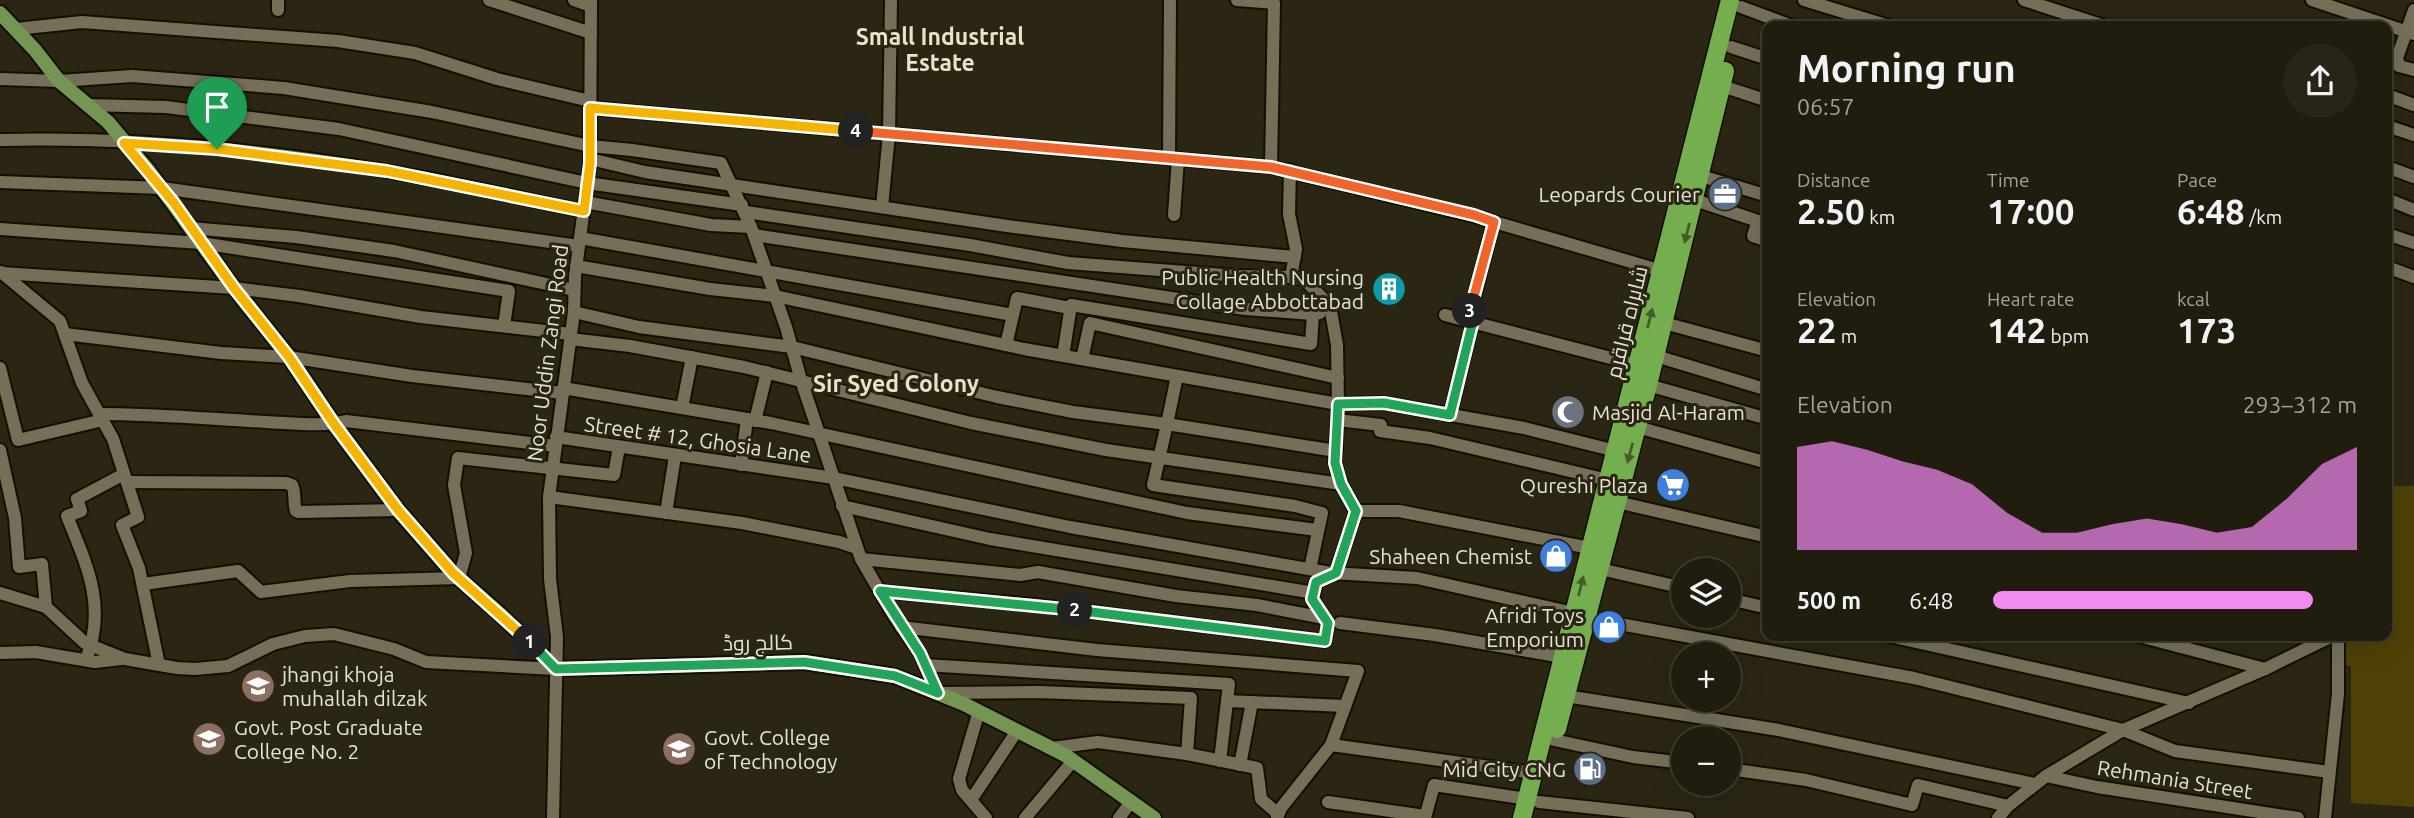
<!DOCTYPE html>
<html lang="en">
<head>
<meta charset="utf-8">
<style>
	body { margin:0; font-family:Ubuntu,Cairo,sans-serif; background:#282517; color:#f1f3f6; height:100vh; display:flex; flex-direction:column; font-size:26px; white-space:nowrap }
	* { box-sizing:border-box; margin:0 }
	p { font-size:23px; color:#a2a19e }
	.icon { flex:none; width:38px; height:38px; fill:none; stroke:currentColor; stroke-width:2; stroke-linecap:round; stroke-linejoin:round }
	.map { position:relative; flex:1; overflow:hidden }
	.details { position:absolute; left:1762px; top:21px; width:630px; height:620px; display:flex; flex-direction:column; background:#201c0e; border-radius:14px; box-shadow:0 7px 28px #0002,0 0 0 2px #3d3a2e }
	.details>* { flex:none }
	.controls { position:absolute; left:1671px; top:558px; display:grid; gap:14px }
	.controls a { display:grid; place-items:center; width:70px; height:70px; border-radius:50%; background:#201c0e; box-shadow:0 7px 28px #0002,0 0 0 2px #3d3a2e; font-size:35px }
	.pin { position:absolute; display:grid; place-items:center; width:60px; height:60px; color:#fff; margin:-72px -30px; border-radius:50% 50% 50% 0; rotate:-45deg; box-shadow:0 0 7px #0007 }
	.pin .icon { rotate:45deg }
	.km { position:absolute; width:35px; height:35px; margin:-18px; border-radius:50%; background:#222; color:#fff; font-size:19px; line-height:35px; text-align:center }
	.round { display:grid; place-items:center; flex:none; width:74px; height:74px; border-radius:37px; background:#282517 }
	.overview { display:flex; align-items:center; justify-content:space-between; height:119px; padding:0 35px }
	h1 { font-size:38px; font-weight:700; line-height:52px }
	.figures { display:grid; grid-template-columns:repeat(3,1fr); gap:10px; height:119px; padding:7px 35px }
	.figures div { display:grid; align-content:center }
	.figures b { font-size:35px; font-weight:700 }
	.figures small { font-size:19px; font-weight:400 }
	.figures p { font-size:19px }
	.chart { height:196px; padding:14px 35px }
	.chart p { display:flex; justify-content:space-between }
	.chart svg { width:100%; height:126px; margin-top:7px; fill:#f38af2; opacity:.7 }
	ul { padding:0 35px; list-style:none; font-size:23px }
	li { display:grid; grid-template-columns:112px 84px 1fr; align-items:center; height:52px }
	li i { height:18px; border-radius:9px; background:#f38af2 }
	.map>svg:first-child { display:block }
	.green { fill:#4e4107 }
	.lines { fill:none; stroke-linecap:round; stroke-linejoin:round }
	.minor-casing { stroke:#140f01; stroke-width:16 }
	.major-casing { stroke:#140f01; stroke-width:18 }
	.highway-casing { stroke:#140f01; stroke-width:21 }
	.minor { stroke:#756f5a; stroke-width:12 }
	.major { stroke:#749553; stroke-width:14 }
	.highway { stroke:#74ae4f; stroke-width:18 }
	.oneway { fill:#485c2b }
	.split-1-casing { stroke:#fff; stroke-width:14 }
	.split-2-casing { stroke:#fff; stroke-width:14 }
	.split-3-casing { stroke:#fff; stroke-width:14 }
	.split-4-casing { stroke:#fff; stroke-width:14 }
	.split-5-casing { stroke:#fff; stroke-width:14 }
	.split-1 { stroke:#f5b400; stroke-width:9 }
	.split-2 { stroke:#22a559; stroke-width:9 }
	.split-3 { stroke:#22a559; stroke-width:9 }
	.split-4 { stroke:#f0652b; stroke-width:9 }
	.split-5 { stroke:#f5b400; stroke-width:9 }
	.labels { text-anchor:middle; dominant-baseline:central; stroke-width:6; stroke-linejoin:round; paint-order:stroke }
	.poi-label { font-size:21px; fill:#e5e2d6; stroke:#2b2613; text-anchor:end }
	.street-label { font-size:21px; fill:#e5e2d6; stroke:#2b2613 }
	.neighbourhood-label { font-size:23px; font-weight:bold; fill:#e9e3cb; stroke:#2b2613 }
</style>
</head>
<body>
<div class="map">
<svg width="2414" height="818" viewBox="0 0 2414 818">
	<rect width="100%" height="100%" fill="#2b2613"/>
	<path class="green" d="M2387,486h27v321l-63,-4v-137l-6,-1 1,-30h41z"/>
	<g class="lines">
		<g class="minor-casing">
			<g id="minor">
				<path d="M278,0v10"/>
				<path d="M489,0l102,33"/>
				<path d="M574,0l17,6"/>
				<path d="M1237,0l37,3 -3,164"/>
				<path d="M1804,0l85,26"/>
				<path d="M2024,0l80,26"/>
				<path d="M2312,0l102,34"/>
				<path d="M1741,7l51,19"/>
				<path d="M2414,10l-17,48 2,8 15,4"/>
				<path d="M16,29l66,-7 256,19 77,12 82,26 93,22"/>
				<path d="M1731,47l37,12"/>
				<path d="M0,79l59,2 73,-5 152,12 148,24 158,34 42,4 89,13 30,64 35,100 15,53 60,179 33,57 26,37 18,40 101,-1 152,6 -4,56"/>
				<path d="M1722,86l46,15"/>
				<path d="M2387,95l27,10"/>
				<path d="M88,105l78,2 173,22 248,54 155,22"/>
				<path d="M590,108l681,59 203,49 188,55"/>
				<path d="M2387,126l27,9"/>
				<path d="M0,140c128,-3 259,9 386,31 66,11 132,27 198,40"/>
				<path d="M1169,158l1,-158"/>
				<path d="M590,159l55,13 362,54 115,15 173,16"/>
				<path d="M2387,167l27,10"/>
				<path d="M1701,176l67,20"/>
				<path d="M0,182l162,6 417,58"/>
				<path d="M2387,199l27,11"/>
				<path d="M1695,200l63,21 -5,15 15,5"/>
				<path d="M585,202l126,23 40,2"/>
				<path d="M882,207l7,-73 2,-134"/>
				<path d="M746,212l224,33 98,18 170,13 53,1"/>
				<path d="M1174,215l4,-56"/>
				<path d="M190,228l106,9 98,14 180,39"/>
				<path d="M0,229l201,14 308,48 -5,35"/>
				<path d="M2387,234l27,9"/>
				<path d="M754,235l491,74 68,5"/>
				<path d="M580,238l433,77 4,-17 53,10"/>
				<path d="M576,266l134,23 65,7 249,53 314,55 46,-1 140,25 92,23"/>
				<path d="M2387,267l27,10"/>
				<path d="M1,272l59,49 22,62 31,56 25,78 -16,8 17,43 20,97"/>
				<path d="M1,273l233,15 65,8 122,21 150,17"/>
				<path d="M574,312l65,15 153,20 205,50 76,15 94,12 -14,61 142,21 27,7 -12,56"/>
				<path d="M1445,315l193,50"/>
				<path d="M1468,320l26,-98"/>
				<path d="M1664,323l104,28"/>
				<path d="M65,334l156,19 68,4 123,19 150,17"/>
				<path d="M570,339l60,7 114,21 227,56 135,27 235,34"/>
				<path d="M1006,345l7,-30"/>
				<path d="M1063,356l8,-51 240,39 2,-30 7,-1"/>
				<path d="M1656,356l112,34"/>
				<path d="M1082,359l8,-36 248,55"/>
				<path d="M0,368l18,72 85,-20"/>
				<path d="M1177,376l-10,48 169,27"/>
				<path d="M1648,385l120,34"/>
				<path d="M563,388l208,35 416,90 130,17"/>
				<path d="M682,408l10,-51"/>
				<path d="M99,414c56,0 111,5 167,8 26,1 55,5 80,-1l209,25"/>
				<path d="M1450,415l23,-93"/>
				<path d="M1337,420l44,5 -1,6 50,7 178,42"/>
				<path d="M755,421l12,-49"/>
				<path d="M1637,427l131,36"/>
				<path d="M556,437l278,41 236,49 261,46 86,5 157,35"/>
				<path d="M0,450l15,68 4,49 23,-3 4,43 39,36 40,16 52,9 18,1 33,-3 45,-22 32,-8 29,-2 60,15 32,13 130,7"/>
				<path d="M741,465l6,-46"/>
				<path d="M127,482l159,1 6,2c4,8 1,17 4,26l3,1 99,-2"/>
				<path d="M549,497l193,26 97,19 18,6"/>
				<path d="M1617,502l151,35"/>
				<path d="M842,506l148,33 324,54"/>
				<path d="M1356,511h43l191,37"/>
				<path d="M666,513l9,-57"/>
				<path d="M861,559l159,16 18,-3 138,24 81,9 67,13"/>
				<path d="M1600,569l84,19"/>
				<path d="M143,584l95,-13 23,21 89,-11 109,-3 7,-25 -12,-68 4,-27 156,17 5,-28"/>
				<path d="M880,591l155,14 290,36 3,-18 -16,-24 4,-17 20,-9 20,-62 -15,-27 -6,-21 3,-59 -1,-59 -7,-39 -26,-27 -13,-2 5,-28 -7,-35 1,-44"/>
				<path d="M0,593l46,14"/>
				<path d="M1729,599l39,9"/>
				<path d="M1587,618l327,60 209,52 52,21 154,21"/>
				<path d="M1340,623l95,12 128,22"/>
				<path d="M901,627l196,23 261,21 -27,74 -50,63 -4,10"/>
				<path d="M1885,635l304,68"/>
				<path d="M2135,635l130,34"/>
				<path d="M0,653l36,-1 59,10 26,-3"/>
				<path d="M86,660c21,-54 1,-94 -19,-144l14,-5 -4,-12 47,-25"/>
				<path d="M925,665l304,19 -9,77"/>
				<path d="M1566,696l213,34 255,54"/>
				<path d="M1227,701l118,5"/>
				<path d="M979,711l-20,68 3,11 24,28"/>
				<path d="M1554,740l79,17 51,6"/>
				<path d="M1331,745l203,28"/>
				<path d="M1052,748l46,-6 89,12 70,14 4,31 17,15"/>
				<path d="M1240,765l12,-63"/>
				<path d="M1729,769l77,11 106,25 6,-20 90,21"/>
				<path d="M2046,776l51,11 201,31"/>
				<path d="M971,800l46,-69"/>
				<path d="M1328,802l97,14"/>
				<path d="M1539,802l149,16"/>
				<path d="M553,818l4,-181 -7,-58 -1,-82 25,-185 1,-36 15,-113 1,-163"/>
				<path d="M1025,818l48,-57"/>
				<path d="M1119,818l12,-16"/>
				<path d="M1425,818l9,-33 94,14"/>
				<path d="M1998,818l10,-12 38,-30 77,-46 142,-61 69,-34"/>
				<path d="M2325,818l13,-124v-59"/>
			</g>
		</g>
		<g class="major-casing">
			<path id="major" d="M0,13l35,37 24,31 49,41 41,49 85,117 55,69 45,67 64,86 55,63 48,42 55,54 249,-7 90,14 69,28 101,51 89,63"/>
		</g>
		<g class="highway-casing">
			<g id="highway">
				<path d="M1557,729l91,-344 77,-314"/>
				<path d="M1522,818l208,-818"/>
			</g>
		</g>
		<use href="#minor" class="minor"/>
		<use href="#major" class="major"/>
		<use href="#highway" class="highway"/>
	</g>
	<defs><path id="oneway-solid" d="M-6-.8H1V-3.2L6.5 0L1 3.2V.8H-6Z" transform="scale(1.75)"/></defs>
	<g class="oneway">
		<use href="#oneway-solid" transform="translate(1687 233) rotate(104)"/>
		<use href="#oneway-solid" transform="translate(1650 318) rotate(-76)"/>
		<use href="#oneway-solid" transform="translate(1630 453) rotate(105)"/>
		<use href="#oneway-solid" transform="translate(1581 586) rotate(-76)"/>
	</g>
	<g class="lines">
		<g class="split-1-casing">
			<path id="split-1" d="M217,149l-93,-6 50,60 60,85 55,69 45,67 64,86 55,63 77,69"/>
		</g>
		<g class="split-2-casing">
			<path id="split-2" d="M530,642l26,27 248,-7 91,14 43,17 -18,-40 -40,-62 195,19"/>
		</g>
		<g class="split-3-casing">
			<path id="split-3" d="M1075,610l250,31 3,-18 -16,-24 4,-17 20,-9 20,-62 -15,-27 -6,-21 3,-59 46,-1 66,12 23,-94 -5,-1 2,-9"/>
		</g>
		<g class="split-4-casing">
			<path id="split-4" d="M856,131l415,36 203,48 20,7 -24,89"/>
		</g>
		<g class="split-5-casing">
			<path id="split-5" d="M217,149l170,22 197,40 6,-48v-55l266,23"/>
		</g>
		<use href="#split-1" class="split-1"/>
		<use href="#split-2" class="split-2"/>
		<use href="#split-3" class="split-3"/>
		<use href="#split-4" class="split-4"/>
		<use href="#split-5" class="split-5"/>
	</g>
	<defs>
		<g id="office-disc" transform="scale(1.75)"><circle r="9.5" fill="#5c6f8a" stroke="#2b2613"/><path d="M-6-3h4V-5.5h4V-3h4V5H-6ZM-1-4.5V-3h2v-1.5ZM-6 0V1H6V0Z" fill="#fff"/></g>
		<g id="building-disc" transform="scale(1.75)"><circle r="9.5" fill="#0f9aa8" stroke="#2b2613"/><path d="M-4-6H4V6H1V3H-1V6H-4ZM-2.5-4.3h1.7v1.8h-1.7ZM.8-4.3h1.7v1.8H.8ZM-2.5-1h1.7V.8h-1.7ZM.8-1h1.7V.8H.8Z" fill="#fff"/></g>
		<g id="mosque-disc" transform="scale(1.75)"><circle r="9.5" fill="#6b7280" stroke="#2b2613"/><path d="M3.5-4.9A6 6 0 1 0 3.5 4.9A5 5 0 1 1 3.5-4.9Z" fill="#fff"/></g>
		<g id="supermarket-disc" transform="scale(1.75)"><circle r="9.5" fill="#3f7fe0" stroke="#2b2613"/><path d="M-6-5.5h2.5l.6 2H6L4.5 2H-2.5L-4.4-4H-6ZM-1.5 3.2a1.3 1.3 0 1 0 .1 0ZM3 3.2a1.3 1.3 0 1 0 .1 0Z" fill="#fff"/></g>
		<g id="shop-disc" transform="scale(1.75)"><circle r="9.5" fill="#3f7fe0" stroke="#2b2613"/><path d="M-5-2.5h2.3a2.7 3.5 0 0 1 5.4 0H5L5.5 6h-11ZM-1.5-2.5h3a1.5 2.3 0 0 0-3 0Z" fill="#fff"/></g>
		<g id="school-disc" transform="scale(1.75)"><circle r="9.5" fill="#8d6e63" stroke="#2b2613"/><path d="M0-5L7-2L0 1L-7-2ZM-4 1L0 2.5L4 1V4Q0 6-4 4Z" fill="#fff"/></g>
		<g id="university-disc" transform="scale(1.75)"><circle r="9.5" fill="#8d6e63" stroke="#2b2613"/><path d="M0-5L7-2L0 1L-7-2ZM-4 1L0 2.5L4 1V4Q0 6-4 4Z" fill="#fff"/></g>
		<g id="fuel-disc" transform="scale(1.75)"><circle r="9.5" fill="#5c6f8a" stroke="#2b2613"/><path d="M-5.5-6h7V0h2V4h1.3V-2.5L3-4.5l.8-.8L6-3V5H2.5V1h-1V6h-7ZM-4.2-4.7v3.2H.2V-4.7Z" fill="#fff"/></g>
	</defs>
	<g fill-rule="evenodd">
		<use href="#office-disc" x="1725" y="194"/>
		<use href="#building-disc" x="1389" y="289"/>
		<use href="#mosque-disc" x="1568" y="412"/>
		<use href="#supermarket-disc" x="1673" y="485"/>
		<use href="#shop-disc" x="1556" y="556"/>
		<use href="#shop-disc" x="1609" y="627"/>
		<use href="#school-disc" x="258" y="686"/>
		<use href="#university-disc" x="209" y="739"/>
		<use href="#university-disc" x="679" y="749"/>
		<use href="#fuel-disc" x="1590" y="769"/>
	</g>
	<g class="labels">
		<g class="poi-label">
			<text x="1700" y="194">Leopards Courier</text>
			<text x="1364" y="277">Public Health Nursing<tspan x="1364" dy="24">Collage Abbottabad</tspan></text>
			<text x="1592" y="412" text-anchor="start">Masjid Al-Haram</text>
			<text x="1648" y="485">Qureshi Plaza</text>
			<text x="1532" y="556">Shaheen Chemist</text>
			<text x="1584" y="615">Afridi Toys<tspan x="1584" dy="24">Emporium</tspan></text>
			<text x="282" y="674" text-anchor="start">jhangi khoja<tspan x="282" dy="24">muhallah dilzak</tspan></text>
			<text x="234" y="727" text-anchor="start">Govt. Post Graduate<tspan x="234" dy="24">College No. 2</tspan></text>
			<text x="704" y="737" text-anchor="start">Govt. College<tspan x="704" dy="24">of Technology</tspan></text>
			<text x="1566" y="769">Mid City CNG</text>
		</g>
		<g class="street-label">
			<text transform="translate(1626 322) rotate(-76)">شاہراہ قراقرم</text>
			<text transform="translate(547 353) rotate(-83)">Noor Uddin Zangi Road</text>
			<text transform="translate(698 439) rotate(8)">Street # 12, Ghosia Lane</text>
			<text transform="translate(758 642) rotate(-1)">کالج روڈ</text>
			<text transform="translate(2175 779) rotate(9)">Rehmania Street</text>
		</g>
		<g class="neighbourhood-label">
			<text x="940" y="36">Small Industrial<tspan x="940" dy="26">Estate</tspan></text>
			<text x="896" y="383">Sir Syed Colony</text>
		</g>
	</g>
</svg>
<div class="controls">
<a><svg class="icon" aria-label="layers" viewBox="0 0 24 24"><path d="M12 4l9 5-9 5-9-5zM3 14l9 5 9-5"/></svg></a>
<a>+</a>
<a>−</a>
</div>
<div class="pin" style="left:217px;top:149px;background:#1e9e55"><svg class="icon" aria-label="arrive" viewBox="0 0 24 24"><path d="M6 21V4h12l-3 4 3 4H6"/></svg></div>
<b class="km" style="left:530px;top:642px">1</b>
<b class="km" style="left:1075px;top:610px">2</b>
<b class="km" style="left:1470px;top:311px">3</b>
<b class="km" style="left:856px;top:131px">4</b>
<section class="details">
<div class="overview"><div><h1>Morning run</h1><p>06:57</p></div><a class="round"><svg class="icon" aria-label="share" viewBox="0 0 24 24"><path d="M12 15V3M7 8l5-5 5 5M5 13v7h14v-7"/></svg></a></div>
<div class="figures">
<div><p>Distance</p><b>2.50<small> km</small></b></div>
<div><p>Time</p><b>17:00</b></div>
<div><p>Pace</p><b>6:48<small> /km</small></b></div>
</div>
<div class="figures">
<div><p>Elevation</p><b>22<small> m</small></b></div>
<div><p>Heart rate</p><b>142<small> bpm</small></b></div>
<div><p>kcal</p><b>173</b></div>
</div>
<div class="chart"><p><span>Elevation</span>293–312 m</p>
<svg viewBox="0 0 160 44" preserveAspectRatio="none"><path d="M0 44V8L10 6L20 9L30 13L40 16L50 21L60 31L70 38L80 38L90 35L100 33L110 35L120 38L130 36L140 26L150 14L160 8V44z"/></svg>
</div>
<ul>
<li><b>500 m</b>6:48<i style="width:88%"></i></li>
</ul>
</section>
</div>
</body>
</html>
